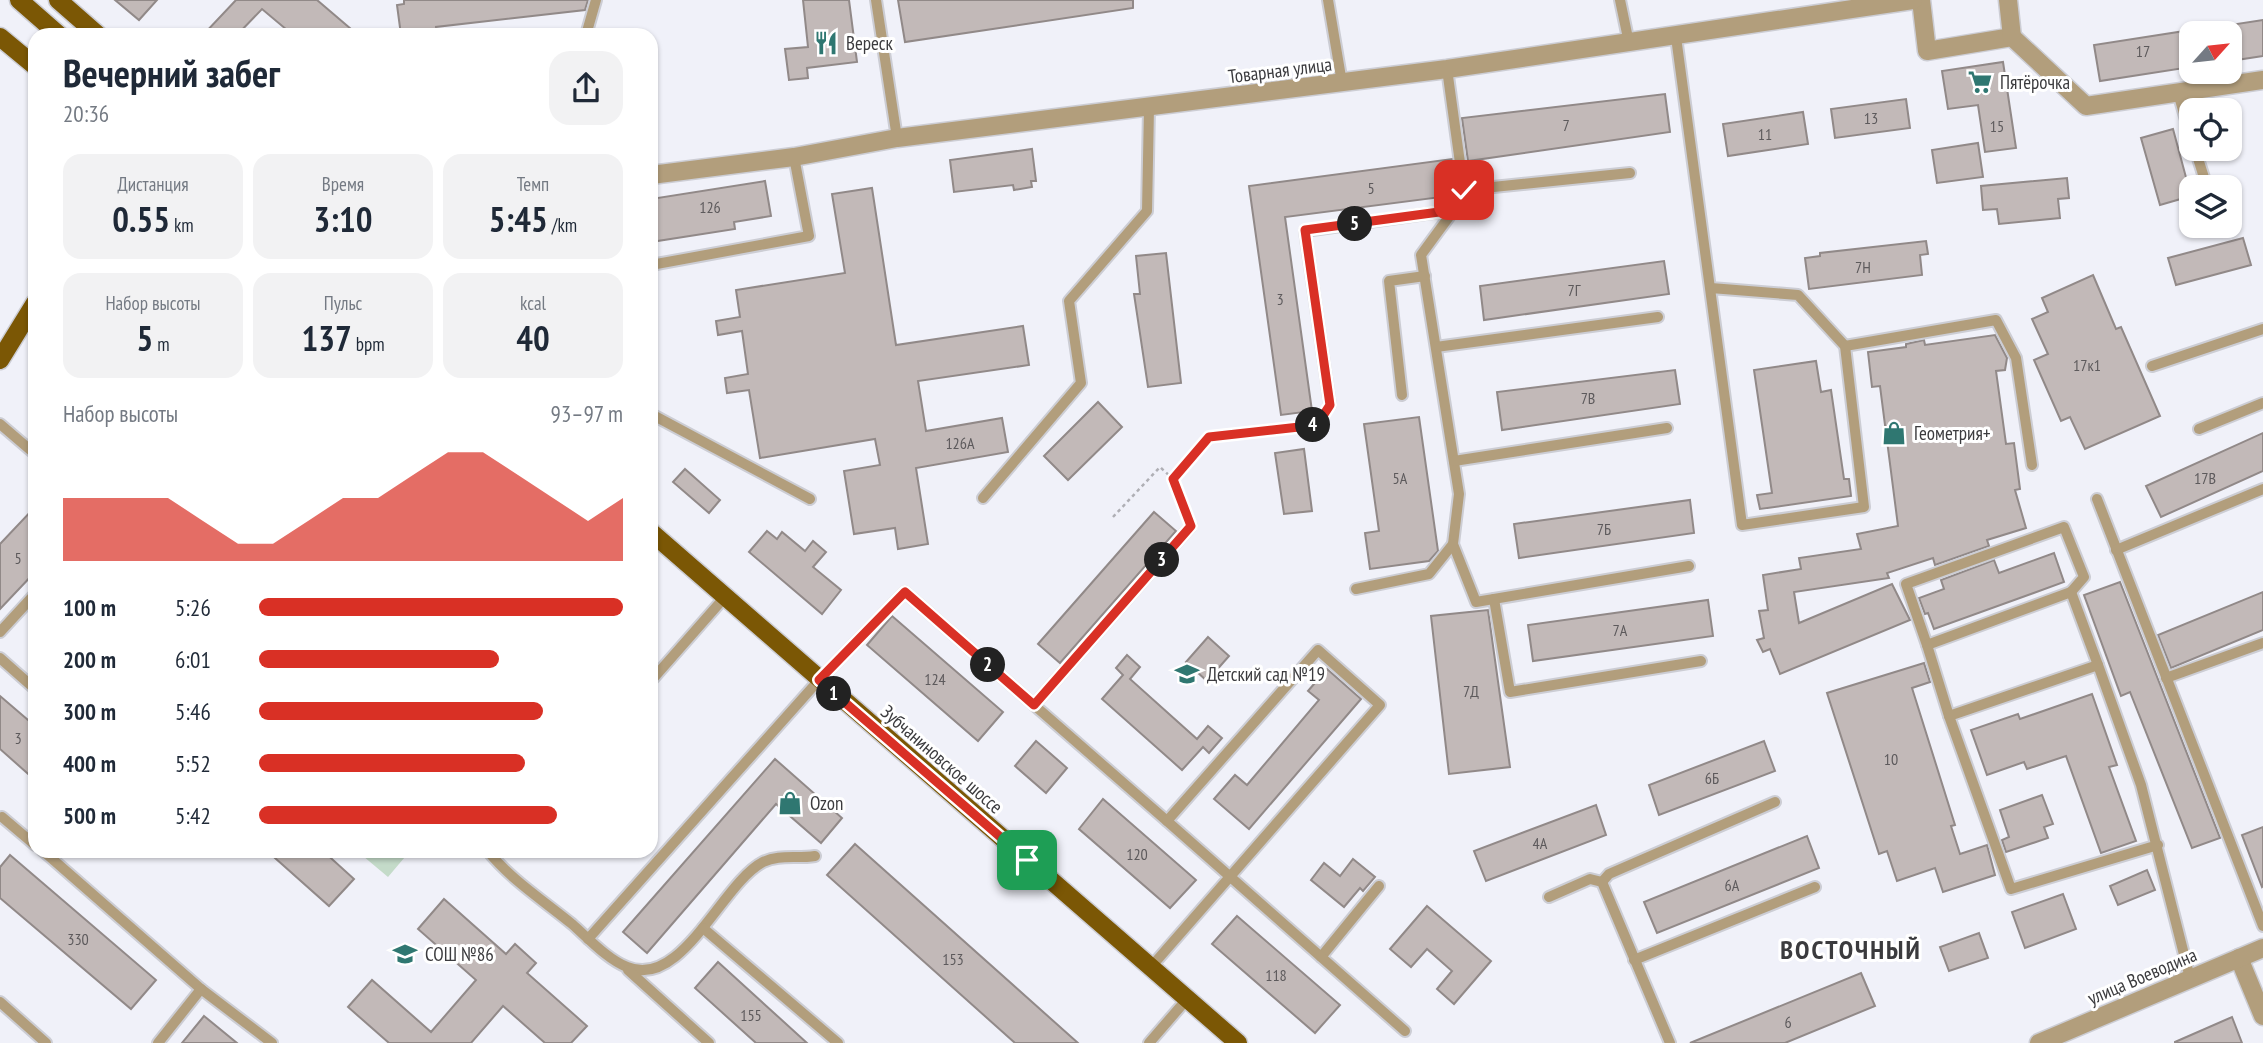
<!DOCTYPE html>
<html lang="ru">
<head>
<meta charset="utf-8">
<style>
	body { margin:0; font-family:"PT Sans Narrow",sans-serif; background:#f2f2f3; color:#1f2937; height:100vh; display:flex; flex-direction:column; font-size:26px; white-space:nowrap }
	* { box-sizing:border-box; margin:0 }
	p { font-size:23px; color:#747a83 }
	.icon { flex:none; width:38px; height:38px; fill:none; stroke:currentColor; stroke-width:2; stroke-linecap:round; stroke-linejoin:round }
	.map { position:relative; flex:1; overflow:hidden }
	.panel { position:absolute; left:28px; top:28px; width:630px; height:830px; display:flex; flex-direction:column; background:#fff; border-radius:21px; box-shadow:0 2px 5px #0004 }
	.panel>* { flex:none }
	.needle { width:46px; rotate:63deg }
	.fabs { position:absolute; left:2179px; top:21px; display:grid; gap:14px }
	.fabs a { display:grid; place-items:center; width:63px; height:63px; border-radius:14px; background:#fff; box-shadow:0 2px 5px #0004; font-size:35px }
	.pin { position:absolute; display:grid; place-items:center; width:60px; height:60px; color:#fff; margin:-30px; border-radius:14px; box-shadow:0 4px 10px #0006 }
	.km { position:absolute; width:35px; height:35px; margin:-18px; border-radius:50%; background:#222; color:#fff; font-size:19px; line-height:35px; text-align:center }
	.round { display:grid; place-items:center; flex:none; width:74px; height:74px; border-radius:21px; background:#f2f2f3 }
	.head { display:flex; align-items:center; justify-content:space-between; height:119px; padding:0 35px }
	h1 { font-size:38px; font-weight:700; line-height:52px }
	.metrics { display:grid; grid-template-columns:repeat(3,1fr); gap:10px; height:119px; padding:7px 35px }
	.metrics div { display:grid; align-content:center; border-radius:18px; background:#f2f2f3; text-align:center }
	.metrics b { font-size:35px; font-weight:700 }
	.metrics small { font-size:19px; font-weight:400 }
	.metrics p { font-size:19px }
	.chart { height:196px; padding:14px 35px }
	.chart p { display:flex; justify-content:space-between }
	.chart svg { width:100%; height:126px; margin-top:7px; fill:#d93025; opacity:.7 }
	ul { padding:0 35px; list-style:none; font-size:23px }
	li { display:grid; grid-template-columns:112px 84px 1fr; align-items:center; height:52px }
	li i { height:18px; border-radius:9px; background:#d93025 }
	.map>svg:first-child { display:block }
	.green { fill:#c4dbc9 }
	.building { fill:#c2b9b8; stroke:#918988; stroke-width:2 }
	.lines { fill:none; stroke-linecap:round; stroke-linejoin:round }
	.service-casing { stroke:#cccdd4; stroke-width:14 }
	.minor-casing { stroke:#cccdd4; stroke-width:21 }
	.tertiary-casing { stroke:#cccdd4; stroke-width:21 }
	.primary-casing { stroke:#cccdd4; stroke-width:21 }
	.path { stroke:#afafb5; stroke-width:2.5; stroke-dasharray:3.5 3.5; stroke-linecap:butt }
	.service { stroke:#b29e7c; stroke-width:10 }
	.minor { stroke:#b29e7c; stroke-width:18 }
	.tertiary { stroke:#b29e7c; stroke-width:18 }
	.primary { stroke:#7b5705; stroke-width:18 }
	.route-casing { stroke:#fff; stroke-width:14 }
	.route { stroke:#d93025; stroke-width:9 }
	.labels { text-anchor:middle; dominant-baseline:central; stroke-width:6; stroke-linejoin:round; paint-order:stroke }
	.number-label { font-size:16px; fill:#5d5a5c }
	.poi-label { font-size:19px; fill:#3b3b3e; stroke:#fff; text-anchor:start }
	.street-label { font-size:19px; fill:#3b3b3e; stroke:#fff }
	.district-label { font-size:26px; font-weight:bold; letter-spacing:2px; fill:#3b3b3e; stroke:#fff }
</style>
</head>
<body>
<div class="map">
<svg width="2263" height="1043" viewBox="0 0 2263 1043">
	<rect width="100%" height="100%" fill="#f0f1f9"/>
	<path class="green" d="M357,851h53l-22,26z"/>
	<g class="building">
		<path d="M115,0h42l-18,20z"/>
		<path d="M236,0h81l41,35h-65l-31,-26 -25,26h-34z"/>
		<path d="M404,0h184l-3,10 -149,17 1,8h-36l-4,-30 7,-1z"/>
		<path d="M803,0h46l8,62 -50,6 1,10 -19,2 -4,-31 23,-2z"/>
		<path d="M898,0h235v8l-228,34z"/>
		<path d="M2263,20v36l-33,5v-36z"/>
		<path d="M2191,30v37l-91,14 -6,-36z"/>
		<path d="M2003,62l13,86 -31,4 -7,-47 -30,4 -6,-38z"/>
		<path d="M1665,94l5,38 -202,29 -6,-43z"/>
		<path d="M1906,99l4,29 -75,10 -4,-29z"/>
		<path d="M1803,112l5,32 -80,12 -5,-32z"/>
		<path d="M2173,129l18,67 -31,9 -19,-67z"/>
		<path d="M1978,143l5,34 -46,6 -5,-33z"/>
		<path d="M1032,149l4,32h-5l1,6 -18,3 -1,-5 -59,7 -4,-32z"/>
		<path d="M1452,159l5,36 -172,22 27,194 -31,4 -32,-229z"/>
		<path d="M2067,178l2,20 -11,1 2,19 -61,6 -2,-15 -14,1 -2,-24z"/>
		<path d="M765,181l6,35 -37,6 1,7 -84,13v-43z"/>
		<path d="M872,188l24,157 127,-19 6,39 -111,16 8,50 76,-13 6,34 -92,16 12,76 -30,5 -3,-21 -41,6 -10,-63 36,-6 -5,-26 -115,19 -11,-68 -22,3 -2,-15 23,-4 -6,-43 -24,4 -2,-14 24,-4 -4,-27 109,-17 -13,-79z"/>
		<path d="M2243,238l8,27 -75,20 -8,-27z"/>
		<path d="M1926,241l2,13 -8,1 2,20 -113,14 -4,-31 15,-2v-3z"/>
		<path d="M1166,253l15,130 -33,4 -14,-93h6l-4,-38z"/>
		<path d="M1664,261l5,33 -185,26 -4,-34z"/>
		<path d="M2093,275l23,54 5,-2 39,89 -75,33 -15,-32 -9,4 -27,-61 14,-6 -16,-35 16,-7 -6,-14z"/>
		<path d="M1995,335l12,23 -2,12 -9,1 10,73 8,-1 6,46 -5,1 11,38 -39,12 2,6 -54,19 -2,-7 -46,15 2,5 -95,14 5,31 93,-39 18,36 -130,54 -10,-25 -7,3 -6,-12 7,-2 -5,-27 9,-1 -5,-35 38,-6 -2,-11 62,-9 -4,-15 41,-8 -18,-140 -8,1 -4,-35 38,-5v-3l18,-4 1,5z"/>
		<path d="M1816,361l5,31 10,-2 13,89h5l2,17 -91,13 -3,-14 15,-2 -18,-123z"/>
		<path d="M1675,370l5,34 -178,26 -5,-38z"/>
		<path d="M1098,402l24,25 -54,53 -24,-24z"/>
		<path d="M1419,417l19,134 -9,10 -59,8 -5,-36 14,-2 -15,-107z"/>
		<path d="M2263,433v38l-102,46 -15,-31z"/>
		<path d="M1304,449l8,62 -28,3 -9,-61z"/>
		<path d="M685,469l35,31 -11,13 -36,-31z"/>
		<path d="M1690,500l4,33 -175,25 -5,-34z"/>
		<path d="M35,507v65l-35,37v-65z"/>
		<path d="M1154,512l22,19 -116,132 -22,-19z"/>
		<path d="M767,531l10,8 5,-7 23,19 8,-10 13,11 -13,15 28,23 -19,24 -73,-62z"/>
		<path d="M2054,553l10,29 -130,47 -6,-16 -3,1 -6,-16 25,-9 -3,-9 53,-20 5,13z"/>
		<path d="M2120,582l100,256 -28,10 -62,-156 -9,4 -37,-101z"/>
		<path d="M2263,592v38l-92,38 -13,-33z"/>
		<path d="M1708,600l5,36 -180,25 -5,-36z"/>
		<path d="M1488,610l22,157 -61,7 -18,-158z"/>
		<path d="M892,616l111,96 -25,29 -111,-96z"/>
		<path d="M1208,637l21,19 -22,25 -21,-19z"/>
		<path d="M1127,655l13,12 -10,12 67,60 11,-13 14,12 -13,15 -6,-6 -21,23 -80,-71 21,-24 -7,-7z"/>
		<path d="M1924,663l6,19 -18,6 43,137 -4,1 9,28 27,-9 8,30 -52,17 -8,-24 -38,13 -10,-30 -8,3 -52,-161z"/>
		<path d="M1327,669l34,30 -112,130 -35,-30 21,-24 12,10 72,-85 -11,-9z"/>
		<path d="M2092,694l25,71 -8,2 27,74 -35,12 -35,-97 -39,13 -3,-7 -37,13 -16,-45 47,-16 2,5z"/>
		<path d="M0,696l35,30v54l-35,-31z"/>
		<path d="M1036,741l31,27 -21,25 -31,-27z"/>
		<path d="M1764,741l11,30 -116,44 -10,-30z"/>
		<path d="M775,759l67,59 -21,25 -45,-39 -129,149 -24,-21z"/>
		<path d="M2042,795l11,29 -9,3 4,11 -42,14 -4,-12 7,-3 -9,-27z"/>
		<path d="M1103,799l93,81 -26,28 -91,-79z"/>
		<path d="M1596,805l10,30 -120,46 -12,-30z"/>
		<path d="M2263,827v59l-1,1 -20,-52z"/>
		<path d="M1807,836l12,32 -162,65 -13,-31z"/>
		<path d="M855,844l223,199h-63l-188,-168z"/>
		<path d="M266,850h56l32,29 -25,27z"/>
		<path d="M10,855l146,125 -25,29 -131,-111v-31z"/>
		<path d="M1353,859l22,18 -12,14 -3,-3 -16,19 -33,-27 13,-17 16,13z"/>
		<path d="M2147,870l8,20 -37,15 -8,-19z"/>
		<path d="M2063,894l13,35 -51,19 -13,-36z"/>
		<path d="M444,899l62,55 9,-10 21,19 -9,10 60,53 -16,17h-26l-42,-37 -32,37h-82l-41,-36 24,-27 59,52 45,-52 -58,-51z"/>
		<path d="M1427,906l64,55 -37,43 -17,-15 15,-18 -25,-22 -16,18 -21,-18z"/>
		<path d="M1237,916l103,89 -25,28 -103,-89z"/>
		<path d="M1979,933l9,25 -39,13 -9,-24z"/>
		<path d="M718,962l89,81h-51l-61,-55z"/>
		<path d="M1861,973l14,33 -90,37h-95z"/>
		<path d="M204,1016l33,27h-55z"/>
		<path d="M2232,1017l10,26h-67v-1z"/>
	</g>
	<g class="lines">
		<g class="service-casing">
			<g id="service">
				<path d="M876,0l21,138"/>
				<path d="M1328,0l14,83"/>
				<path d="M1620,0l9,43"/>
				<path d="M586,35l10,-35"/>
				<path d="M1676,37l66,488 122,-18 -19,-161 -47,-51 -87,-7"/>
				<path d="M1447,69l19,137 -12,4 -33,45 38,239 -6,50 23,58 213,-36"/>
				<path d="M2178,93l13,44"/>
				<path d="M2195,149l12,38"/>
				<path d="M1464,190l166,-17"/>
				<path d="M651,265l158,-29 -15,-79"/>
				<path d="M1845,346l151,-26 20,38 16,107"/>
				<path d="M1436,347l222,-30"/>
				<path d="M2152,366l111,-37"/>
				<path d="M1402,395l-13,-114 36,-5"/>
				<path d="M1330,405l-25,-174 149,-21"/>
				<path d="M651,414l159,85"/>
				<path d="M0,424l35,30"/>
				<path d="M2199,429l64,-26"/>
				<path d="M1454,461l213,-33"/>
				<path d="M983,498l98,-115 -12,-82 78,-90 2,-103"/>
				<path d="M2097,499l166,427"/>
				<path d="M2116,550l147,-61"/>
				<path d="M1356,589l73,-15 24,-30"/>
				<path d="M1494,599l16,93 191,-31"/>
				<path d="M0,632l35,-38"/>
				<path d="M1927,645l-21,-61 158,-57 20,50 -13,15"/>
				<path d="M0,658l35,31"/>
				<path d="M2166,678l97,-35"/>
				<path d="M651,681l73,-83"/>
				<path d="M1949,716l-22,-71 144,-53 27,73"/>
				<path d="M2,817l33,28"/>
				<path d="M1167,821l-133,-116 157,-179"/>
				<path d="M2158,845l-147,44 -62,-173 149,-51 43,120 49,193"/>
				<path d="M42,850l159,139 71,54"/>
				<path d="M487,850c23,29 57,51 85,74 16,14 35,35 55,43 55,23 95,-84 136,-105 16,-8 34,-3 52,-6"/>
				<path d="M1602,882l7,-8 166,-72"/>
				<path d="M1549,897l41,-18 12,3 68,161"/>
				<path d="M703,928l135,115"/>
				<path d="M588,939l231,-259 86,-88 129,113"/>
				<path d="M1321,957l58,-71"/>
				<path d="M1634,960l181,-73"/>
				<path d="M1151,967l229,-262 -62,-55 -151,171c79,70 159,140 238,210"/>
				<path d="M628,970l81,73"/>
				<path d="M0,1002l46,41"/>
				<path d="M158,1043l43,-54"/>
				<path d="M1149,1043l38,-44"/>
			</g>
		</g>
		<g class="minor-casing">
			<g id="minor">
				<path d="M1921,0l6,51 85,-14 74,69 177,-26"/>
				<path d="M2008,0l4,37"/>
				<path d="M2239,958l24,58"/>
			</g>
		</g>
		<g class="tertiary-casing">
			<g id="tertiary">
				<path d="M651,175l143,-18 103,-19 550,-69 466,-69"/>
				<path d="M2039,1043l224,-95"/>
			</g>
		</g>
		<g class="primary-casing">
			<g id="primary">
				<path d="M19,0l40,35"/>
				<path d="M58,0l40,35"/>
				<path d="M0,37l35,29"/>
				<path d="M0,360l35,-57"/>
				<path d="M651,532l587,511"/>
			</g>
		</g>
		<g class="path">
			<path d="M1186,513l-13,-34 36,-42 107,-12 6,-9"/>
			<path d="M1113,517l47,-50 13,12"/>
		</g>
		<use href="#service" class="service"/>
		<use href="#minor" class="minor"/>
		<use href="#tertiary" class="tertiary"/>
		<use href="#primary" class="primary"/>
	</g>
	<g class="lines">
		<g class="route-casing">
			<path id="route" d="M1027,860l-208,-180 86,-88 129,113 157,-179 -18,-47 36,-42 108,-12 13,-20 -25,-175 149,-20 12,-4 -2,-16"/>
		</g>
		<use href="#route" class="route"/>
	</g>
	<defs>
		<g id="restaurant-bare" transform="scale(1.89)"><path d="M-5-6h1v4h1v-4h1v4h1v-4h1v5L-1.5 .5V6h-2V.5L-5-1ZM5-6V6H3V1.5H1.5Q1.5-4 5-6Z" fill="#2f7771" stroke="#fff" stroke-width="2.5" paint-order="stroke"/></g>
		<g id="supermarket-bare" transform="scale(1.89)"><path d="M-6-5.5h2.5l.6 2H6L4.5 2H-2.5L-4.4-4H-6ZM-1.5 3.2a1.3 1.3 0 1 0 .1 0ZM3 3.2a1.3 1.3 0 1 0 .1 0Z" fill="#2f7771" stroke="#fff" stroke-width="2.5" paint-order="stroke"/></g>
		<g id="shop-bare" transform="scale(1.89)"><path d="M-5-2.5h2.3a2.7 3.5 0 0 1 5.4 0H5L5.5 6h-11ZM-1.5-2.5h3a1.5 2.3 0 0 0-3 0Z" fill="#2f7771" stroke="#fff" stroke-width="2.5" paint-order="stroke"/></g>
		<g id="school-bare" transform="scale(1.89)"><path d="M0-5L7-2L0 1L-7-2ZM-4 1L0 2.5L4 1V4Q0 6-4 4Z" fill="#2f7771" stroke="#fff" stroke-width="2.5" paint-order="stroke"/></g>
	</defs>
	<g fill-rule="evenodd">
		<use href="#restaurant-bare" x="826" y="43"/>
		<use href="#supermarket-bare" x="1980" y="82"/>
		<use href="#shop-bare" x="1894" y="433"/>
		<use href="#school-bare" x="1187" y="674"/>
		<use href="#shop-bare" x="790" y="803"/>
		<use href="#school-bare" x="405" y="954"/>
	</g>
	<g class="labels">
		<g class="number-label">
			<text x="2143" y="51">17</text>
			<text x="1871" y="118">13</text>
			<text x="1566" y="125">7</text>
			<text x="1997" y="126">15</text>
			<text x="1765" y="134">11</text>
			<text x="1371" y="188">5</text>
			<text x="710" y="207">126</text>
			<text x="1863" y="267">7Н</text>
			<text x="1574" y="290">7Г</text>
			<text x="1280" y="299">3</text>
			<text x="2087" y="365">17к1</text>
			<text x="1588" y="398">7В</text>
			<text x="960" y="443">126А</text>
			<text x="1400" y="478">5А</text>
			<text x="2205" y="478">17В</text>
			<text x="1604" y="529">7Б</text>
			<text x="18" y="558">5</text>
			<text x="1620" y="630">7А</text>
			<text x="935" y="679">124</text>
			<text x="1471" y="691">7Д</text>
			<text x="18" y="738">3</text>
			<text x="1891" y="759">10</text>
			<text x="1712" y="778">6Б</text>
			<text x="1540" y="843">4А</text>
			<text x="1137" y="854">120</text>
			<text x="1732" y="885">6А</text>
			<text x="78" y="939">330</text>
			<text x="953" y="959">153</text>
			<text x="1276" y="975">118</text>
			<text x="751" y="1015">155</text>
			<text x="1788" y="1022">6</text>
		</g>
		<g class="poi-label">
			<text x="846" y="43">Вереск</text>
			<text x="2000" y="82">Пятёрочка</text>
			<text x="1914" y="433">Геометрия+</text>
			<text x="1207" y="674">Детский сад №19</text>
			<text x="810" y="803">Ozon</text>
			<text x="425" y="954">СОШ №86</text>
		</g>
		<g class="street-label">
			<text transform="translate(1280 70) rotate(-7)">Товарная улица</text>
			<text transform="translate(942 759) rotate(41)">Зубчаниновское шоссе</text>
			<text transform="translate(2142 976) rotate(-23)">улица Воеводина</text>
		</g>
		<g class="district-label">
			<text x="1851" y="949">ВОСТОЧНЫЙ</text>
		</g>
	</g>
</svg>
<div class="fabs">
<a><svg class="needle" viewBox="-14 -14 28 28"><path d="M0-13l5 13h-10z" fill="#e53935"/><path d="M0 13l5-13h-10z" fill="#747a83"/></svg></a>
<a><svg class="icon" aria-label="locate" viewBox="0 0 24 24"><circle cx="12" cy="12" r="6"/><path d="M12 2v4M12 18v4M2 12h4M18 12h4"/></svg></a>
<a><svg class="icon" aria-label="layers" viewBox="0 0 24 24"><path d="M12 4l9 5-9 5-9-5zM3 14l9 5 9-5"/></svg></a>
</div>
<div class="pin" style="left:1027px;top:860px;background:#1e9e55"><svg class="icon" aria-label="arrive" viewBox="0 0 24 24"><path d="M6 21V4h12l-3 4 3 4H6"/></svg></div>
<div class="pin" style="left:1464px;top:190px;background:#d93025"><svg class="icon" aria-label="check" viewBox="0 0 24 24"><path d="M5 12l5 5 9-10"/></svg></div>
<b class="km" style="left:834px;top:694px">1</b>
<b class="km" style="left:988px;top:665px">2</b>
<b class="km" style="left:1162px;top:560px">3</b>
<b class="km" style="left:1313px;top:425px">4</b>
<b class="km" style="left:1355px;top:224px">5</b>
<section class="panel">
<div class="head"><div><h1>Вечерний забег</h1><p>20:36</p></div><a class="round"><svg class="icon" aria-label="share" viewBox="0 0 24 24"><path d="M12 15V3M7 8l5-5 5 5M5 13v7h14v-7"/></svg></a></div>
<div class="metrics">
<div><p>Дистанция</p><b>0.55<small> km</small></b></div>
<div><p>Время</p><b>3:10</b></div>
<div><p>Темп</p><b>5:45<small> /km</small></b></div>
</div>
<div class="metrics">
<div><p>Набор высоты</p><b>5<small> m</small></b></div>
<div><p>Пульс</p><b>137<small> bpm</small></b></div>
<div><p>kcal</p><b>40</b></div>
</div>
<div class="chart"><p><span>Набор высоты</span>93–97 m</p>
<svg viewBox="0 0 160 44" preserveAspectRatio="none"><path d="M0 44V22L10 22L20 22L30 22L40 30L50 38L60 38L70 30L80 22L90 22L100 14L110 6L120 6L130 14L140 22L150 30L160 22V44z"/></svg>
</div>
<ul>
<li><b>100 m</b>5:26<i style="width:100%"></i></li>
<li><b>200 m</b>6:01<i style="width:66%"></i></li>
<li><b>300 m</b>5:46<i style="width:78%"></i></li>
<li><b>400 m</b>5:52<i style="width:73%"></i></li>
<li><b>500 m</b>5:42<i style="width:82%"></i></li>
</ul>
</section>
</div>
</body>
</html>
